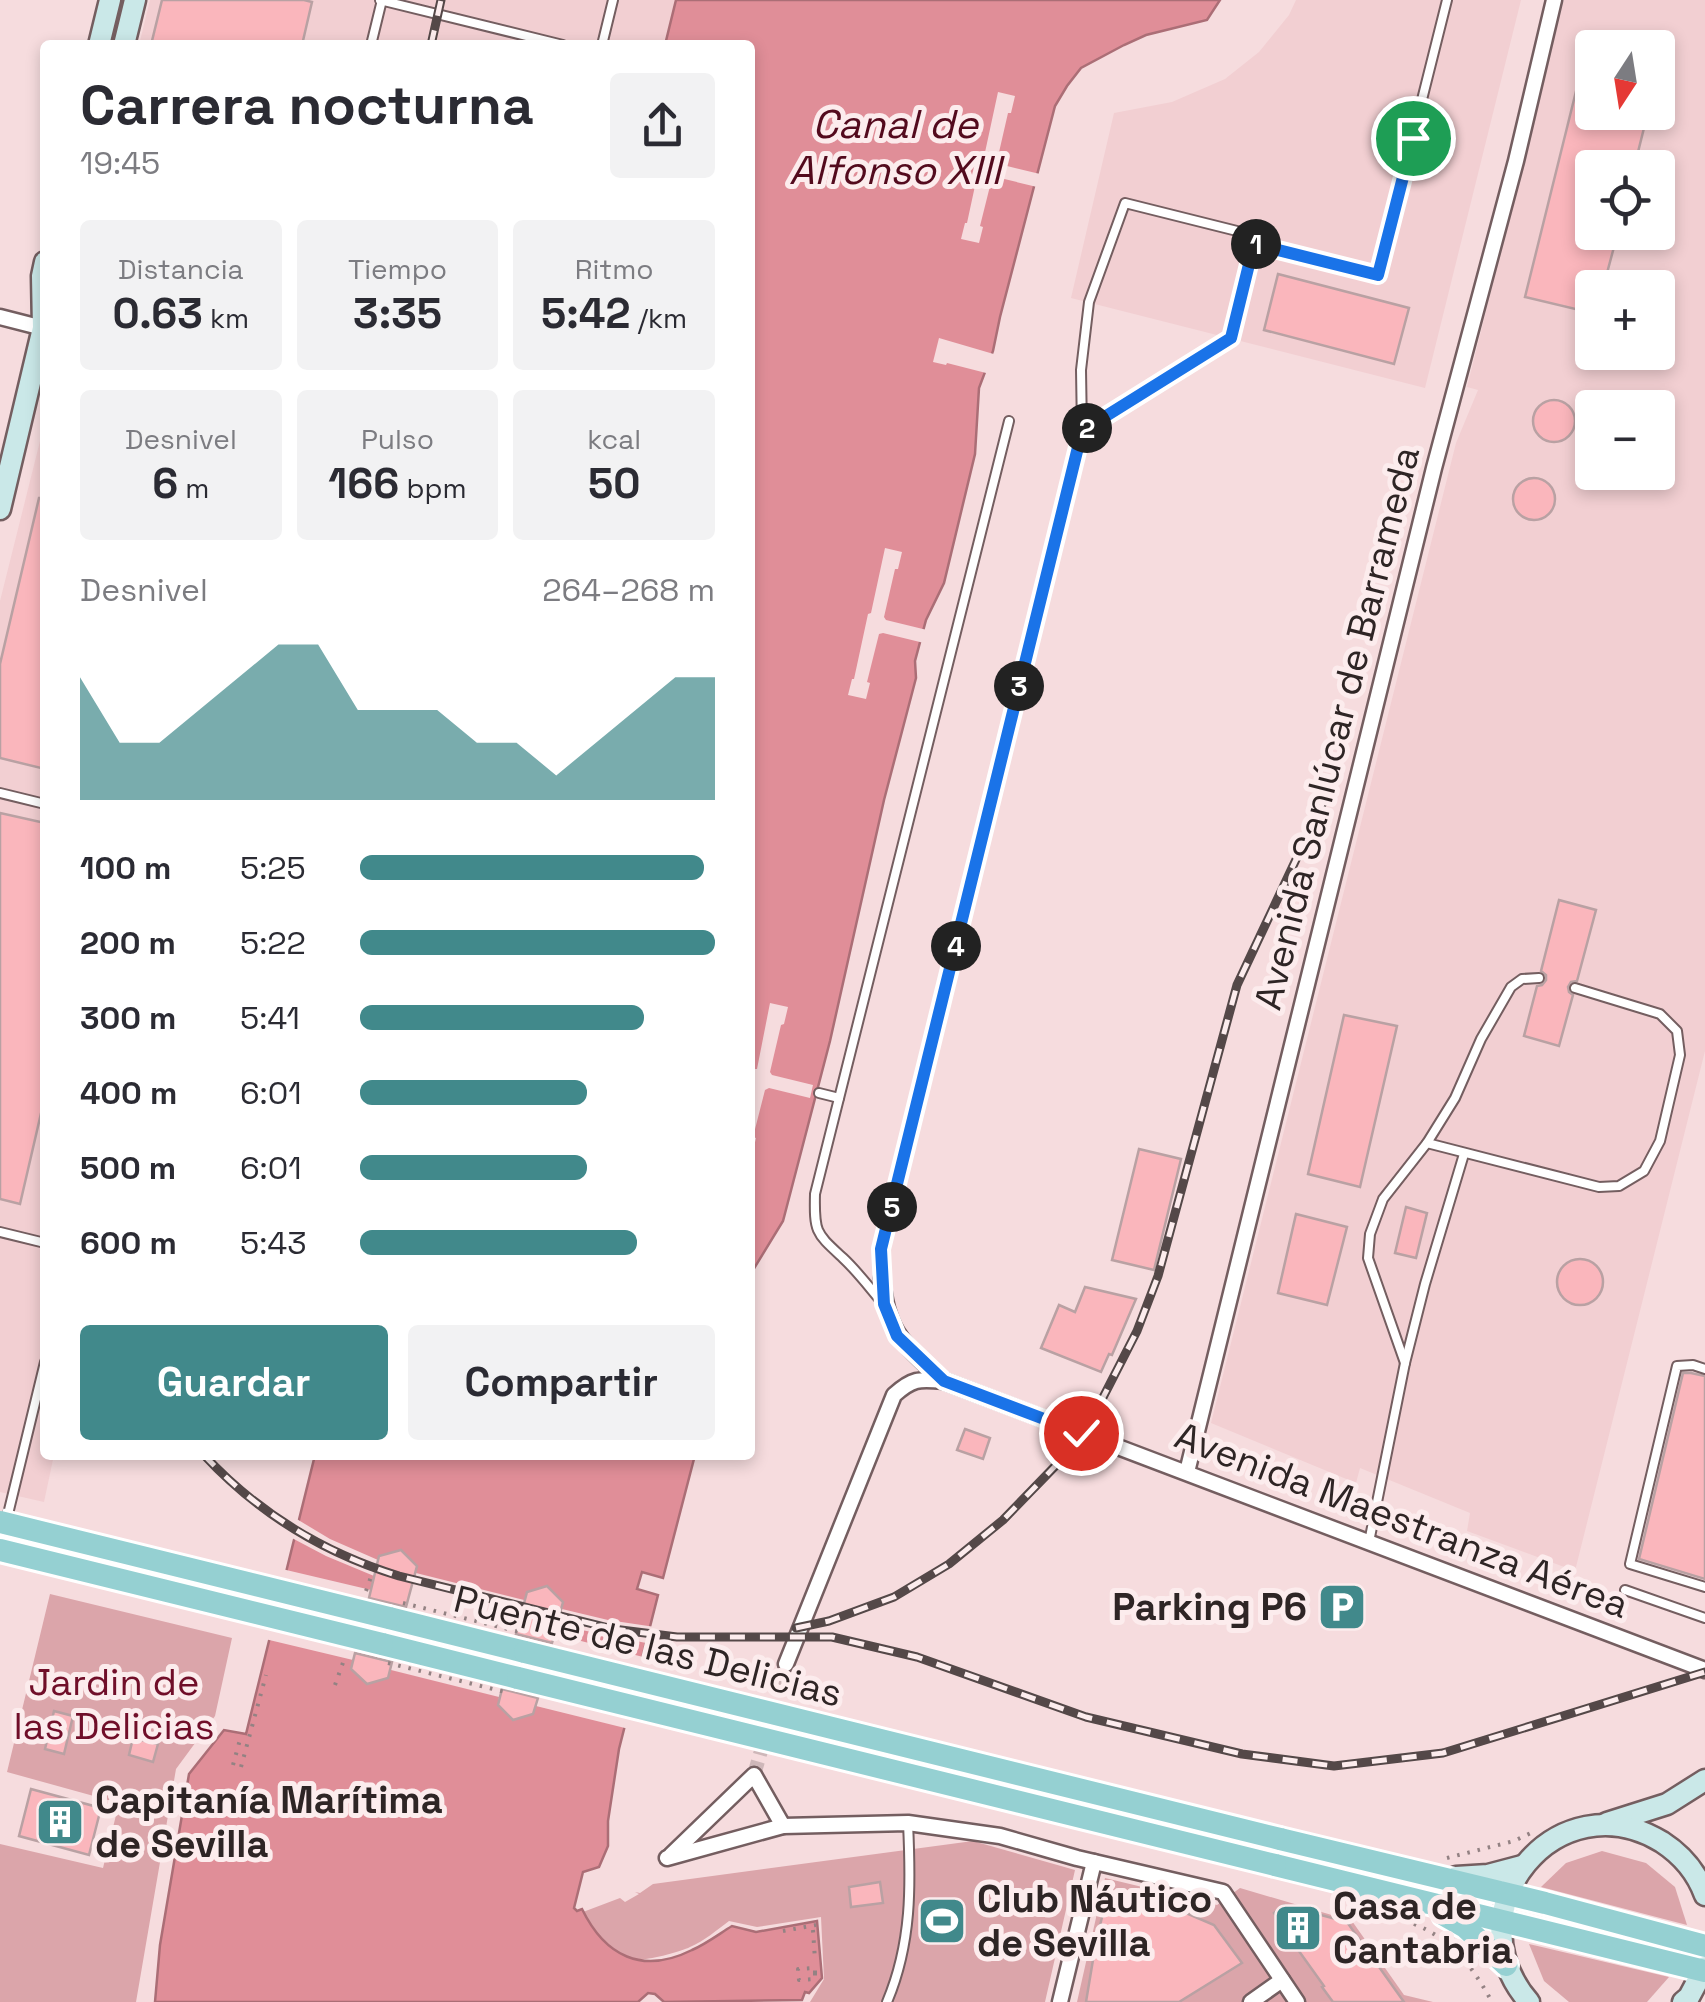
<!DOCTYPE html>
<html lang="es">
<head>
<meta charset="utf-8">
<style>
	body { margin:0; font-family:"Space Grotesk",sans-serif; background:#f2f2f3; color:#2b2b33; height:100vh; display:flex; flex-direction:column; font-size:38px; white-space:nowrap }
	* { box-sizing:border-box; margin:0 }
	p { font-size:32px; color:#7c7c81 }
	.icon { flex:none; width:55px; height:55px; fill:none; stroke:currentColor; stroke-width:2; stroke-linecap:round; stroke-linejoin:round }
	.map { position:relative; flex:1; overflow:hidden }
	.drawer { position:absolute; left:40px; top:40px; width:715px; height:1420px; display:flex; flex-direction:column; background:#fff; border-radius:10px; box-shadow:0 5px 15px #0003 }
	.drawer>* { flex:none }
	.needle { width:65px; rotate:192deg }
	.buttons { position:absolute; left:1575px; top:30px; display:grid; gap:20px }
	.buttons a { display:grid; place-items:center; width:100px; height:100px; border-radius:10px; background:#fff; box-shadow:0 5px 15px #0003; font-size:50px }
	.pin { position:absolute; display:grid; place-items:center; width:85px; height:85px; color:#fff; margin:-42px; border:5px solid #fff; border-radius:50%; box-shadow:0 2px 10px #0007 }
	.km { position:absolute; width:50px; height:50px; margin:-25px; border-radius:50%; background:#222; color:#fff; font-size:28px; line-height:50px; text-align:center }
	.round { display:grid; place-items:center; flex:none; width:105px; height:105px; border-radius:10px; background:#f2f2f3 }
	.headline { display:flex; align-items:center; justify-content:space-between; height:170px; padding:0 40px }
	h1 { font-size:55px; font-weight:700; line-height:75px }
	.stats { display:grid; grid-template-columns:repeat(3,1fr); gap:15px; height:170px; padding:10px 40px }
	.stats div { display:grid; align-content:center; border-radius:10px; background:#f2f2f3; text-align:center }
	.stats b { font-size:42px; font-weight:700 }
	.stats small { font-size:28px; font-weight:400 }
	.stats p { font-size:28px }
	.chart { height:280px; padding:20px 40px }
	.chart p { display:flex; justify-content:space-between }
	.chart svg { width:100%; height:180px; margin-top:10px; fill:#41898b; opacity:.7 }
	.primary-button { display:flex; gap:20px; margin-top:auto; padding:20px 40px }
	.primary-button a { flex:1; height:115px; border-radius:10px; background:#41898b; color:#fff; font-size:40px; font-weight:700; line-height:115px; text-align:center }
	.primary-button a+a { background:#f2f2f3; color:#2b2b33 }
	ul { padding:0 40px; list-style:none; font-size:32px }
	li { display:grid; grid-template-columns:160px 120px 1fr; align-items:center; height:75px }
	li i { height:25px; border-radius:12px; background:#41898b }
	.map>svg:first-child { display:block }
	.built { fill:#f2cfd2; fill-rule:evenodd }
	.green { fill:#dba5aa }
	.water { fill:#e08e98; stroke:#ab6e76; stroke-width:2.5 }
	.pier { fill:#f6dcde }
	.building { fill:#fab6bc; stroke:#b9a1a3; stroke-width:2.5 }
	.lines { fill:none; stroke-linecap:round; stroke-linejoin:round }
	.street-tunnel { stroke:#ceb7b9; stroke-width:14; stroke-dasharray:14 7; stroke-linecap:butt }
	.lane-casing { stroke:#745e60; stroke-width:12 }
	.street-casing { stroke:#745e60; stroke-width:19 }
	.secondary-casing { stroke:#745e60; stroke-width:25 }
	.primary-casing { stroke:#fff; stroke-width:28 }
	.path { stroke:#938283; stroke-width:4; stroke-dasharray:2.5 8; stroke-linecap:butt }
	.lane { stroke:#fff; stroke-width:8 }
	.street { stroke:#fff; stroke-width:14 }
	.secondary { stroke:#cae8e8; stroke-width:20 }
	.primary { stroke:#95d0d2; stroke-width:22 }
	.rail-casing { stroke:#544848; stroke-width:9 }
	.rail { stroke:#fceced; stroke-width:5; stroke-dasharray:15; stroke-linecap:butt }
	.primary-bridge-casing { stroke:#fff; stroke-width:28; stroke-linecap:butt }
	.path-bridge { stroke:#938283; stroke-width:4; stroke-dasharray:2.5 8; stroke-linecap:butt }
	.primary-bridge { stroke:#95d0d2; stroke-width:22 }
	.route-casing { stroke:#fff; stroke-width:20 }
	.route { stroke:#1a73e8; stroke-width:12 }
	.labels { text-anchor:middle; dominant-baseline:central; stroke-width:10; stroke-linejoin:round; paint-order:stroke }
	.street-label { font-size:38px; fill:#2e2525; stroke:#fceced }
	.poi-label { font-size:38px; font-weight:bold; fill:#2e2525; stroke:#fceced; text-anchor:start }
	.park-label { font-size:38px; fill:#700e29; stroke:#fceced }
	.water-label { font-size:40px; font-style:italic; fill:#530a1d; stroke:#fceced }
</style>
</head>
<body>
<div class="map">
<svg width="1705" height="2002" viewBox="0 0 1705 2002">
	<rect width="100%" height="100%" fill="#f6dcde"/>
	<g class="built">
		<path d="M150,0h526l-11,45h-526z"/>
		<path d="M1296,0h225l-96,388 -354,-90 43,-185 58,-11 53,-23 34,-27 30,-37z"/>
		<path d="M1564,0h141v1051l-130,520 -108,-40 3,-18 -110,-45 -4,15 -145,-60 245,-980 22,-53 -11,-3zM1592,48h66v64h-66zM1592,168h66v64h-66zM1592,288h66v64h-66zM1592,408h66v64h-66z"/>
		<path d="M45,421v1034h9l-10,47 -44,-10v-891z"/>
	</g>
	<g class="green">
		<path d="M50,1594l182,44 -17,78 -39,53 -40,233h-136v-158l103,24 16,-65 -112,-31z"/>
		<path d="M973,1841l102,29 -30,132h-235l14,-23 -3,-62 -64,10 -28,-6c-12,9 -25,20 -39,26 -10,5 -43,14 -53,12 -24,-3 -46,-26 -54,-47l37,-14 5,4 14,-8 -4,-2 5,1 13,-9z"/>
		<path d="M1602,1851l44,12 29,24 12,38 -146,-38 25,-24z"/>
		<path d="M1105,1878l112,27 23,-17 112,33 52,74 29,7h-356z"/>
		<path d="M1529,1944l140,33 -22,25h-78l-25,-21z"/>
	</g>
	<g class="water">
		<path d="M676,0h544l-13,20 -61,15 -22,10 -43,23 -14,18 -12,20 -55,211 -7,34 -14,37 -4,66 -31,129 -18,37 -11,41 1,17 -32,122 -54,241 -47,180 -33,54v-1230h-85z"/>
		<path d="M315,1455h380l-32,123 -21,-6 -5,17 21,6 -39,154 -11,72v25l-9,21 -16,5 -9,36 3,3 5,-2c23,47 60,66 110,41 14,-6 27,-16 40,-24l24,6 61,-11 5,57 -13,15 -4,-1 -3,8 -138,2 -9,-8 -7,-1 -10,9h-483l5,-57 29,-171 35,-44 22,4z"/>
	</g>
	<g class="pier">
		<path d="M998,92l17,4 -4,17h-3l-11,48 2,3 41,10 -3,13 -41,-10 -4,1 -12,48 3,1 -4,16 -18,-4 4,-16h2l14,-65 3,-1z"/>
		<path d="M939,338l58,17 -7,19 -43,-11 -1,2 -13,-3z"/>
		<path d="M885,548l17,4 -4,17h-3l-11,48 2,3 41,10 -3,13 -41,-10 -4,1 -12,48 3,1 -4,16 -18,-4 4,-16h2l14,-65 3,-1z"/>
		<path d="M770,1003l18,4 -4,17 -3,1 -11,47 2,3 41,10 -3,13 -41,-10 -4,2 -12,47 3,1 -4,17 -2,-69 4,-17h3z"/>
		<path d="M295,1518l35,21 48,21 1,-4 22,-6 16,16 -1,7 108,27 3,-8 20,-6 16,16 -1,7 46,11 47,7 -4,17 -94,-19 -3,9 93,24 -18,71 -93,-23 -3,8 -20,6 -15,-15 1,-8 -108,-27 -3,8 -21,6 -16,-15 2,-9 -88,-21 17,-70 89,21 3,-14 -48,-20 -36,-19z"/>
	</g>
	<g class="building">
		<path d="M162,0h142l8,2 -10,43h-151z"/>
		<path d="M1587,47h5v65h56l-14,56h-42v64h26l-15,56h-11v25l-67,-16z"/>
		<path d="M1278,274l131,34 -15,56 -130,-34z"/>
		<circle cx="1554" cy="421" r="21"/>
		<circle cx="1534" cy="499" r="21"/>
		<path d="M39,498h6v271l-45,-11v-94z"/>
		<path d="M0,813l45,10v273l-25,108 -20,-5z"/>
		<path d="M1559,900l37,10 -19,71 -6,1 -3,5 1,5 4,3 -14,51 -35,-10 13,-50 5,-1 4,-5v-5l-5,-4z"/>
		<path d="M1344,1015l53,11 -37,161 -52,-13z"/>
		<path d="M1139,1149l42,10 -27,111 -42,-10z"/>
		<path d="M1406,1207l21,6 -11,45 -21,-5z"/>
		<path d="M1296,1214l51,13 -20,78 -49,-12z"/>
		<circle cx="1580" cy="1282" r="23"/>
		<path d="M1085,1287l51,12 -24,56 -3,-1 -8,18 -60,-24 18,-43 16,7z"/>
		<path d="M1683,1373h8l14,3v203l-66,-20z"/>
		<path d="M965,1429l25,9 -7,21 -26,-9z"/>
		<path d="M401,1550l16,16 -11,41 -37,-9 10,-42z"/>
		<path d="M547,1586l16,16 -11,41 -36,-9 11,-42z"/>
		<path d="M355,1653l37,9 -4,16 -21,6 -16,-15z"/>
		<path d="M502,1689l36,9 -5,16 -20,6 -15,-15z"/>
		<path d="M54,1711l19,5 -9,38 -19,-5z"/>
		<path d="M133,1738l25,6 -5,18 -24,-7z"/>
		<path d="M31,1789l70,19 -12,47 -70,-19z"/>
		<path d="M880,1882l3,21 -32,4 -2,-20z"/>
		<path d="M1108,1892l78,21 28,12 28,38 -63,39h-93l7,-42 -1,-1z"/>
		<path d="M1284,1905l63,17 57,80h-71l-11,-15 2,-1 -33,-46 2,-1 -19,-26z"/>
	</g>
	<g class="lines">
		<path class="street-tunnel" d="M754,1775l32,-111"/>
		<g class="lane-casing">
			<g id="lane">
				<path d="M380,0l183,45"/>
				<path d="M371,45l11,-45"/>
				<path d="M602,45l11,-45"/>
				<path d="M1082,431l-1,-61 8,-68 36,-99 124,31 5,10"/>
				<path d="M0,793l45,11"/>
				<path d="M1539,978l-17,1 -11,8 -30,52 -26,59 -28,45 172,44 20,-1 25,-15 16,-30 20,-86 -3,-24 -17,-17 -85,-26"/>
				<path d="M819,1093l20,5"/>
				<path d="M0,1232l45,11"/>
				<path d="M882,1278l-1,-29 201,-818 149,-93 23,-94 124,31 69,-275"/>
				<path d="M881,1301c-12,-14 -24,-30 -38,-43 -27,-25 -29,-25 -28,-64l194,-773"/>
				<path d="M1405,1363l-37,-105 2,-24 13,-35 44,-56"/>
				<path d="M1705,1369l-12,-4 -16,1 -47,198 75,23"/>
				<path d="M1369,1542l36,-179 20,-79 39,-130"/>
				<path d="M0,1547l45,-185"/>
				<path d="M1625,1590l80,28"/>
				<path d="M887,2002c25,-59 24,-117 21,-179"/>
			</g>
		</g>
		<g class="street-casing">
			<g id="street">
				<path d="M0,317l43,11"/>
				<path d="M882,1278c5,57 23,66 61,103"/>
				<path d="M1187,1472l247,-1004 82,-307 38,-161"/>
				<path d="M786,1664l108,-269c19,-17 25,-16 50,-14l761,289"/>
				<path d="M671,1855l83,-80 29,51"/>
				<path d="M667,1858l116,-32 125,-3 92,13 77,22 146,34 74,110"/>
				<path d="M1060,2002l34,-140"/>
				<path d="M1251,2002l31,-22"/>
			</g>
		</g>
		<g class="secondary-casing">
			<g id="secondary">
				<path d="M99,45l11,-45"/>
				<path d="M124,45l11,-45"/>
				<path d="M0,509l43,-181 -1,-52 3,-14"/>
				<path d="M1607,1823l60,-19 38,-24"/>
				<path d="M1456,1877l32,-2 34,-9"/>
				<path d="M1529,2002c-80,-93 29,-224 133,-160 20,13 35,31 43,53"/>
				<path d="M1683,2002l6,-5 16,-30"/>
			</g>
		</g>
		<g class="primary-casing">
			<g id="primary">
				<path d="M389,1618l136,34"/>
				<path d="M382,1644l136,34"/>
				<path d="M1280,1839l265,64 160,43"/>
				<path d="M1275,1865l430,106"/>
				<path d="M1444,1915l21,12 41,38"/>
			</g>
		</g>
		<g class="path">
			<path d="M366,1591l7,-20"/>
			<path d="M335,1685l10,-28"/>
			<path d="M233,1765l8,-29"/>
			<path d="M241,1767l25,-92"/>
			<path d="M1447,1858l67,-17 19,-9"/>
			<path d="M1394,1917c50,14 74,41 98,85"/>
			<path d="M813,1930l2,30"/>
			<path d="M783,1931l33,-6"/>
			<path d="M815,1973v6l-16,1 -1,-11 17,-1v5h6"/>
		</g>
		<use href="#lane" class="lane"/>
		<use href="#street" class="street"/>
		<use href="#secondary" class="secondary"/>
		<use href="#primary" class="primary"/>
		<g class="rail-casing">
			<g id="rail">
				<path d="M431,45l10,-45"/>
				<path d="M204,1455c53,57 120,98 195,121l214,53 64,8h155l85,20 169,60 156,37 92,12 109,-13 262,-81"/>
				<path d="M796,1628l33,-7 65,-24 55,-33 54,-44 62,-64 30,-43 42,-82 21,-55 79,-291 87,-185"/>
			</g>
		</g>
		<use href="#rail" class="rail"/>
		<g class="primary-bridge-casing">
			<g id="primary-bridge">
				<path d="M0,1522l389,96"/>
				<path d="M0,1550l382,94"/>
				<path d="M525,1652l755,187"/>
				<path d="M518,1678l757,187"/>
			</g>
		</g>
		<g class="path-bridge">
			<path d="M403,1603l117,29"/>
			<path d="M388,1663l117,29"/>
		</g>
		<use href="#primary-bridge" class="primary-bridge"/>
	</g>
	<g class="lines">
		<g class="route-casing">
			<path id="route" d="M1081,1433l-137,-52 -47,-45 -13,-32 -3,-55 201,-818 149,-93 23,-94 124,31 35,-137"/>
		</g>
		<use href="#route" class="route"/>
	</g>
	<defs>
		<g id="parking-square" transform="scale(2.5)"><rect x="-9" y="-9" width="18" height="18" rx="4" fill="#41898b" stroke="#fceced"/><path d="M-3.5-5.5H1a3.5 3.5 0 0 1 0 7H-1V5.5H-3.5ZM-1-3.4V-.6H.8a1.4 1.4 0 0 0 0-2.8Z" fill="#fff"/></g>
		<g id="building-square" transform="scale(2.5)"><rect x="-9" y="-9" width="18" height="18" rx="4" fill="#41898b" stroke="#fceced"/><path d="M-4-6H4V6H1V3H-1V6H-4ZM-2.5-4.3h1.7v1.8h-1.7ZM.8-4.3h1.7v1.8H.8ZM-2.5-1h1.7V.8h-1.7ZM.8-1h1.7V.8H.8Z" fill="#fff"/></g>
		<g id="stadium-square" transform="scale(2.5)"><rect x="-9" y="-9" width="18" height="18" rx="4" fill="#41898b" stroke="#fceced"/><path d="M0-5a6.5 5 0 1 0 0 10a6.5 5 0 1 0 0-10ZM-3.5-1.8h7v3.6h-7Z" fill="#fff"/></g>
	</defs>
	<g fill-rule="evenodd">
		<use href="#parking-square" x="1342" y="1607"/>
		<use href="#building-square" x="60" y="1822"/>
		<use href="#stadium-square" x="942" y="1921"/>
		<use href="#building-square" x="1298" y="1928"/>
	</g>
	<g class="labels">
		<g class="street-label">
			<text transform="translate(1337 728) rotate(-76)">Avenida Sanlúcar de Barrameda</text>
			<text transform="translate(1402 1520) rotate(21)">Avenida Maestranza Aérea</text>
			<text transform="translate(648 1646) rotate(14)">Puente de las Delicias</text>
		</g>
		<g class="poi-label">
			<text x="1307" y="1607" text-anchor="end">Parking P6</text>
			<text x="95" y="1800">Capitanía Marítima<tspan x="95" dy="44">de Sevilla</tspan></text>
			<text x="977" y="1899">Club Náutico<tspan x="977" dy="44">de Sevilla</tspan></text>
			<text x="1333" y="1906">Casa de<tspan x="1333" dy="44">Cantabria</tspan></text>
		</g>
		<g class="park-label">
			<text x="114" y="1682">Jardin de<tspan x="114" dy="44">las Delicias</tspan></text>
		</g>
		<g class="water-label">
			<text x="895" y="124">Canal de<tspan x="895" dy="46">Alfonso XIII</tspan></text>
		</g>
	</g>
</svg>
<div class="buttons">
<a><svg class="needle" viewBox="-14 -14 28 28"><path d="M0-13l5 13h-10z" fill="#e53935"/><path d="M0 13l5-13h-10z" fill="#7c7c81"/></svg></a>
<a><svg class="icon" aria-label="locate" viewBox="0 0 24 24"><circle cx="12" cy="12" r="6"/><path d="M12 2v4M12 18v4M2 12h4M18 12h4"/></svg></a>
<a>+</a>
<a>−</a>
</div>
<div class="pin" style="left:1413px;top:138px;background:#1e9e55"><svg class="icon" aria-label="arrive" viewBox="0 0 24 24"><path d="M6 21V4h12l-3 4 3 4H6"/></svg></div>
<div class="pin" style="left:1081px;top:1433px;background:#d93025"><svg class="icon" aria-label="check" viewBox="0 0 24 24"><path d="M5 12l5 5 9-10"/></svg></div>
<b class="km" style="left:1256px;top:244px">1</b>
<b class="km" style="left:1087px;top:428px">2</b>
<b class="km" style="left:1019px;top:686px">3</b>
<b class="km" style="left:956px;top:946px">4</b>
<b class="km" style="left:892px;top:1207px">5</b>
<section class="drawer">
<div class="headline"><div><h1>Carrera nocturna</h1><p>19:45</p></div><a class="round"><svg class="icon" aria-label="share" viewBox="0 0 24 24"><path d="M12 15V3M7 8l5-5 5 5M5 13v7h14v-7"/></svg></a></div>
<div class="stats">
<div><p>Distancia</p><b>0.63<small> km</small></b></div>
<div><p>Tiempo</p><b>3:35</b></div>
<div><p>Ritmo</p><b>5:42<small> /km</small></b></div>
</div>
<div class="stats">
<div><p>Desnivel</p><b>6<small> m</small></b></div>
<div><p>Pulso</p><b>166<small> bpm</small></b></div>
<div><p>kcal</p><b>50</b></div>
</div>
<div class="chart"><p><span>Desnivel</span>264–268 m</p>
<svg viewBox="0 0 160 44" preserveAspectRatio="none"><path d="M0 44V14L10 30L20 30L30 22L40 14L50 6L60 6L70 22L80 22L90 22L100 30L110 30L120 38L130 30L140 22L150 14L160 14V44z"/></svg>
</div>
<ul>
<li><b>100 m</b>5:25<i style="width:97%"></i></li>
<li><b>200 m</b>5:22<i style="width:100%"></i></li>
<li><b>300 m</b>5:41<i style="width:80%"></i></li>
<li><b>400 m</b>6:01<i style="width:64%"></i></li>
<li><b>500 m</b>6:01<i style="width:64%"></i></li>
<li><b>600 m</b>5:43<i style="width:78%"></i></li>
</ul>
<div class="primary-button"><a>Guardar</a><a>Compartir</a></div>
</section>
</div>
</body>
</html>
